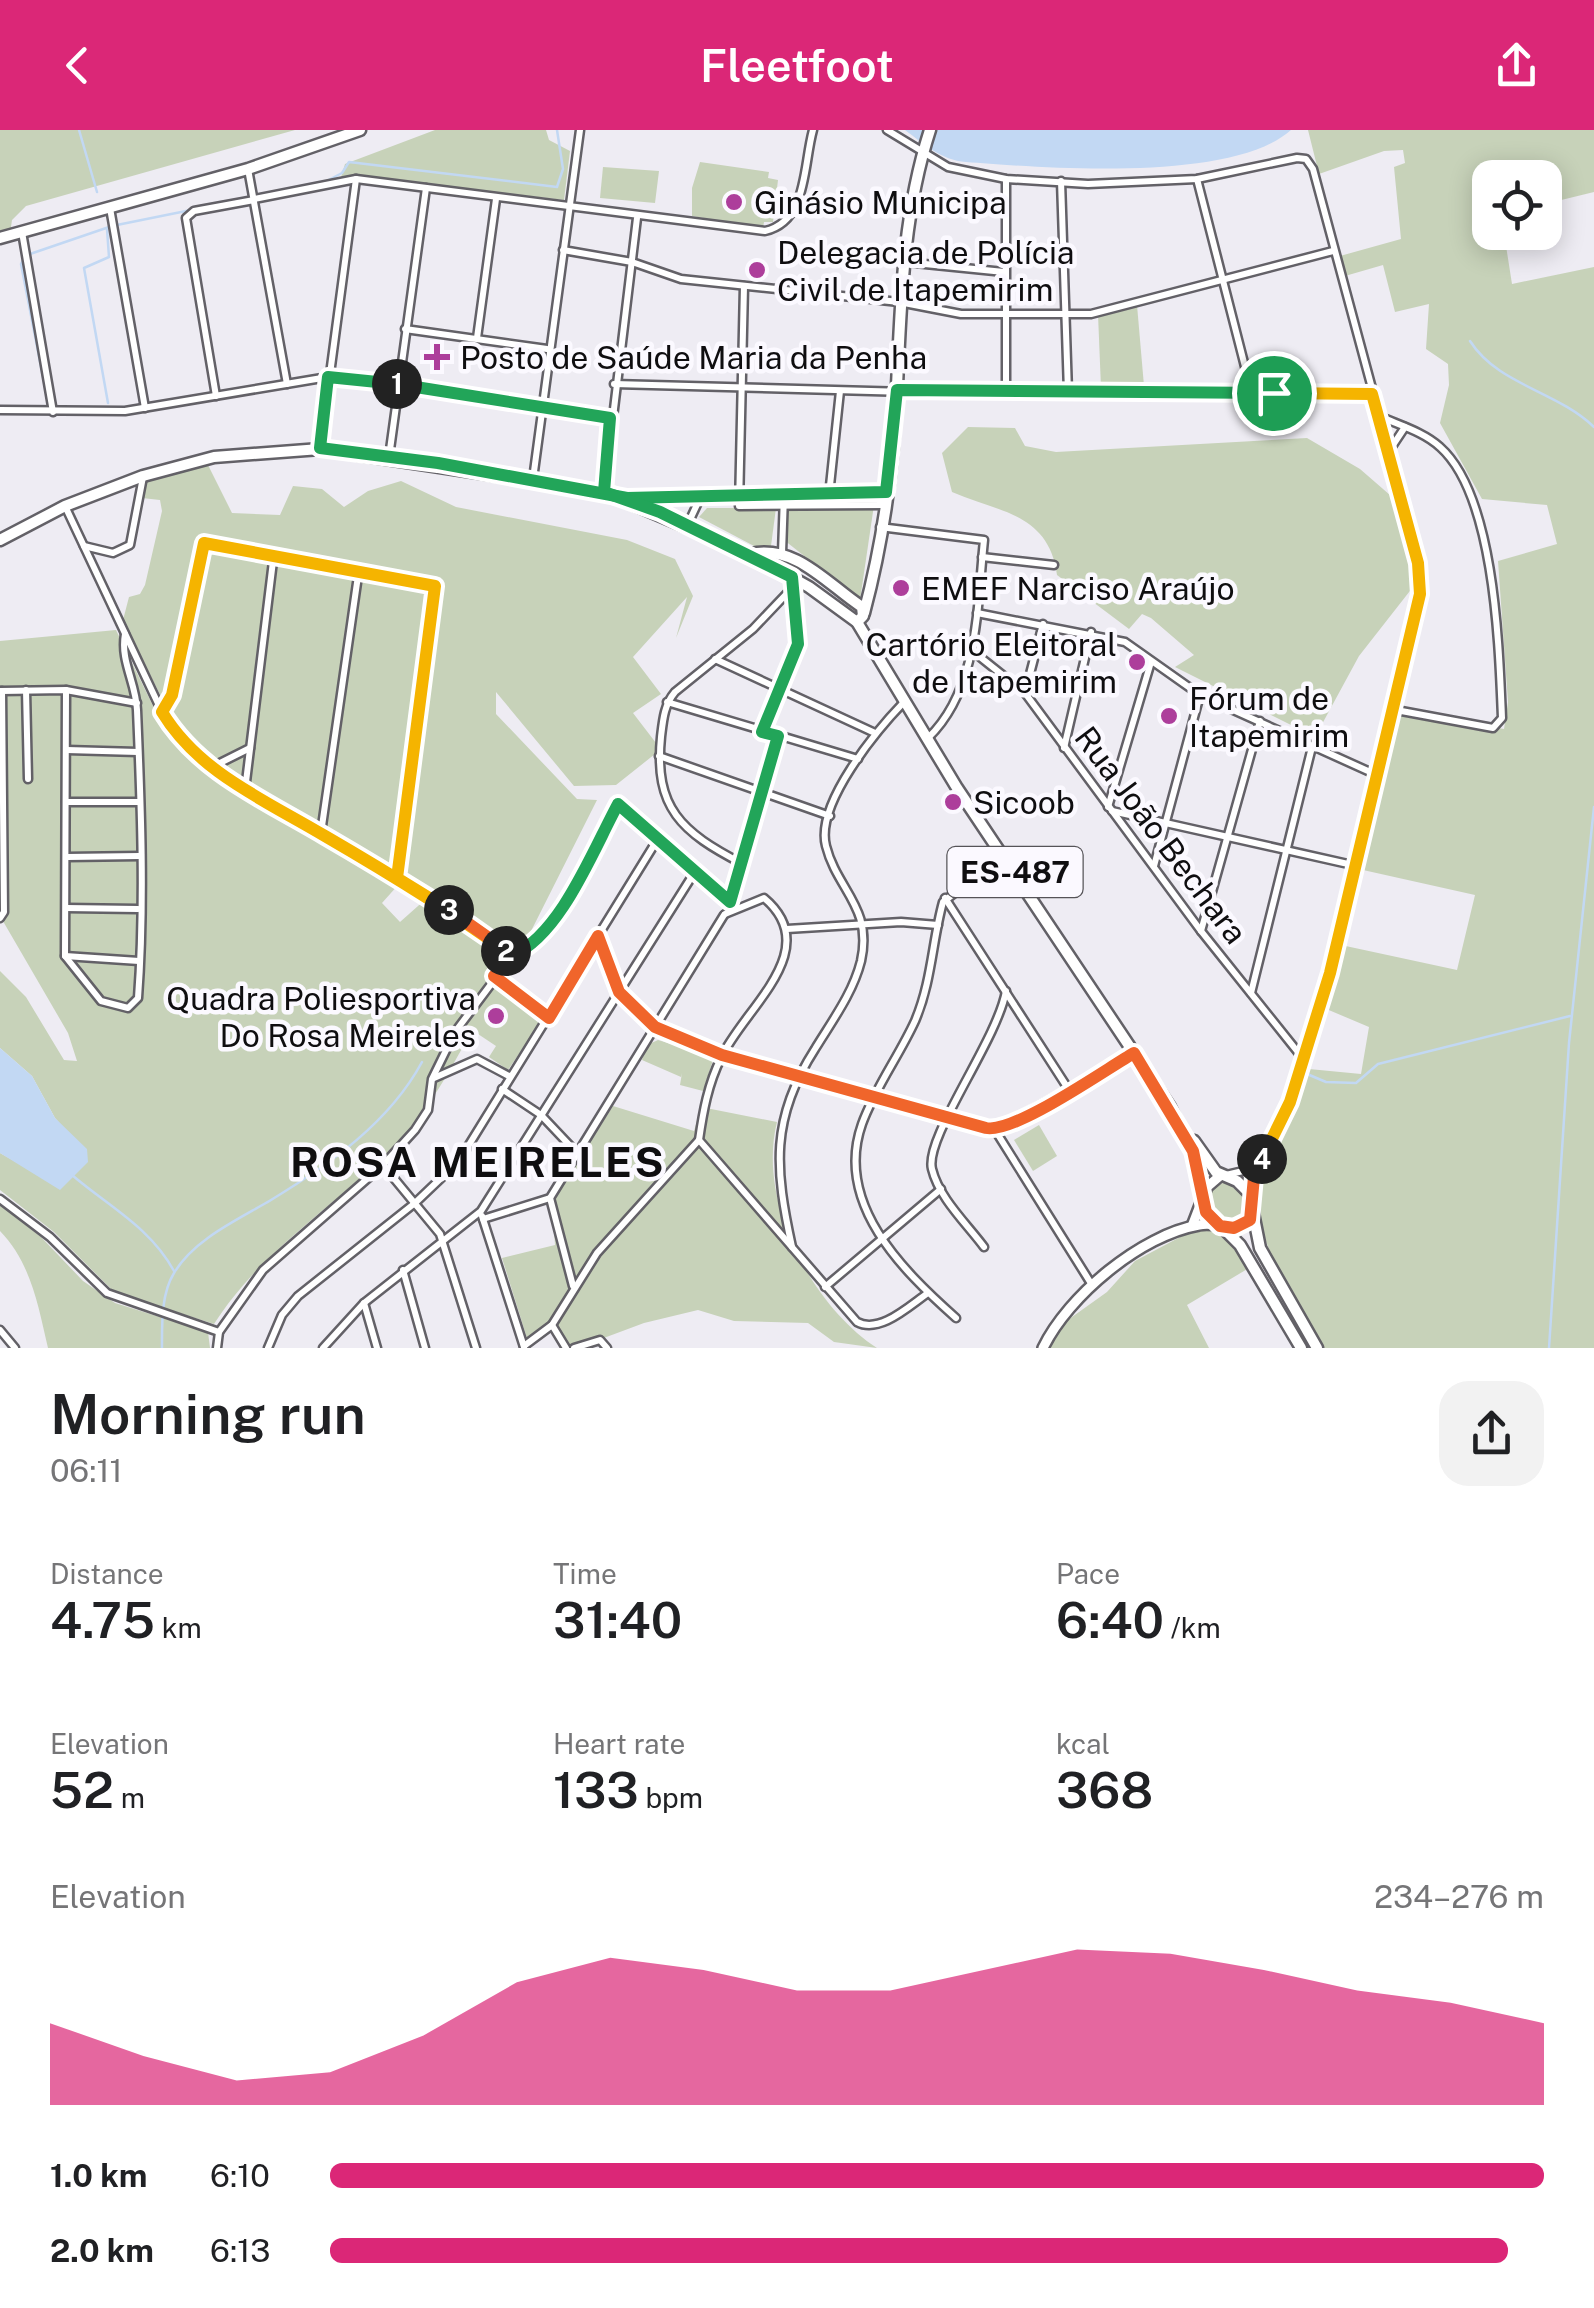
<!DOCTYPE html>
<html lang="en">
<head>
<meta charset="utf-8">
<style>
	body { margin:0; font-family:"Public Sans",sans-serif; background:#f2f2f2; color:#202124; height:100vh; display:flex; flex-direction:column; font-size:38px; white-space:nowrap }
	* { box-sizing:border-box; margin:0 }
	p { font-size:32px; color:#757577 }
	.icon { flex:none; width:55px; height:55px; fill:none; stroke:currentColor; stroke-width:2; stroke-linecap:round; stroke-linejoin:round }
	.map { position:relative; height:1218px; overflow:hidden }
	.panel { display:flex; flex-direction:column; background:#fff; flex:1 }
	.panel>* { flex:none }
	.fabs { position:absolute; left:1472px; top:30px; display:grid; gap:20px }
	.fabs a { display:grid; place-items:center; width:90px; height:90px; border-radius:20px; background:#fff; box-shadow:0 5px 25px #0003; font-size:50px }
	.pin { position:absolute; display:grid; place-items:center; width:85px; height:85px; color:#fff; margin:-42px; border:5px solid #fff; border-radius:50%; box-shadow:0 2px 10px #0007 }
	.km { position:absolute; width:50px; height:50px; margin:-25px; border-radius:50%; background:#222; color:#fff; font-size:28px; line-height:50px; text-align:center }
	.round { display:grid; place-items:center; flex:none; width:105px; height:105px; border-radius:30px; background:#f2f2f2 }
	.overview { display:flex; align-items:center; justify-content:space-between; height:170px; padding:0 50px }
	h1 { font-size:55px; font-weight:600; line-height:75px }
	.metrics { display:grid; grid-template-columns:repeat(3,1fr); gap:15px; height:170px; padding:10px 50px }
	.metrics div { display:grid; align-content:center }
	.metrics b { font-size:50px; font-weight:600 }
	.metrics small { font-size:28px; font-weight:400 }
	.metrics p { font-size:28px }
	.chart { height:280px; padding:20px 50px }
	.chart p { display:flex; justify-content:space-between }
	.chart svg { width:100%; height:180px; margin-top:10px; fill:#db2777; opacity:.7 }
	ul { padding:0 50px; list-style:none; font-size:32px }
	li { display:grid; grid-template-columns:160px 120px 1fr; align-items:center; height:75px }
	li i { height:25px; border-radius:12px; background:#db2777 }
	header { display:flex; justify-content:space-between; align-items:center; height:130px; padding:0 50px; background:#db2777; color:#fff; font-size:45px; font-weight:600 }
	.map>svg:first-child { display:block }
	.green { fill:#c7d2b9 }
	.water { fill:#c2d8f3 }
	.lines { fill:none; stroke-linecap:round; stroke-linejoin:round }
	.stream { stroke:#c2d8f3; stroke-width:2.5 }
	.minor-casing { stroke:#636167; stroke-width:11 }
	.tertiary-casing { stroke:#636167; stroke-width:14 }
	.secondary-casing { stroke:#636167; stroke-width:15 }
	.primary-casing { stroke:#636167; stroke-width:15 }
	.minor { stroke:#fff; stroke-width:6 }
	.tertiary { stroke:#fff; stroke-width:9 }
	.secondary { stroke:#fff; stroke-width:10 }
	.primary { stroke:#fff; stroke-width:10 }
	.split-1-casing { stroke:#fff; stroke-width:20 }
	.split-2-casing { stroke:#fff; stroke-width:20 }
	.split-3-casing { stroke:#fff; stroke-width:20 }
	.split-4-casing { stroke:#fff; stroke-width:20 }
	.split-5-casing { stroke:#fff; stroke-width:20 }
	.split-1 { stroke:#22a559; stroke-width:12 }
	.split-2 { stroke:#22a559; stroke-width:12 }
	.split-3 { stroke:#f5b400; stroke-width:12 }
	.split-4 { stroke:#f0652b; stroke-width:12 }
	.split-5 { stroke:#f5b400; stroke-width:12 }
	.poi-dot { fill:#ad3e9b; stroke:#fbf9ff; stroke-width:4 }
	.labels { text-anchor:middle; dominant-baseline:central; stroke-width:9; stroke-linejoin:round; paint-order:stroke }
	.shield { fill:#fbf9ff; stroke:#565458; stroke-width:2.5 }
	.shield-label { font-size:30px; font-weight:bold; fill:#0f0e10 }
	.poi-label { font-size:32px; fill:#0f0e10; stroke:#fbf9ff; text-anchor:start }
	.street-label { font-size:32px; fill:#0f0e10; stroke:#fbf9ff }
	.district-label { font-size:42px; font-weight:bold; letter-spacing:2.5px; fill:#0f0e10; stroke:#fbf9ff }
</style>
</head>
<body>
<header><svg class="icon" aria-label="back" viewBox="0 0 24 24"><path d="M15 5l-7 7 7 7"/></svg>Fleetfoot<svg class="icon" aria-label="share" viewBox="0 0 24 24"><path d="M12 15V3M7 8l5-5 5 5M5 13v7h14v-7"/></svg></header>
<div class="map">
<svg width="1594" height="1218" viewBox="0 0 1594 1218">
	<rect width="100%" height="100%" fill="#eeecf3"/>
	<g class="green">
		<path d="M0,0h295l-269,76 -14,14 -2,14h-10z"/>
		<path d="M435,0h111l3,10 21,11 -6,49 -120,-14 -105,-2 6,-20z"/>
		<path d="M1308,0h286v62l-49,12v-26h-55v54l14,1 8,51 82,-17v1081h-270c-35,-59 -86,-123 -58,-195 11,-28 29,-56 43,-84l52,5 8,-47 -45,-19 17,-63 116,25 18,-75 -112,-25 37,-159 104,18 4,-27 -10,-141 59,-17 -10,-39 -65,-6 -42,-76 9,-38 -1,-21 -22,-15 3,-45 -34,8 -12,-47 -38,11 -5,-20 61,-17 -7,-72 11,-4 -2,-13 -19,1 -65,23z"/>
		<path d="M700,32l69,10 -1,6 10,2 -5,42h-9l-1,6 -71,-12v-28z"/>
		<path d="M603,37l56,4 -4,32 -55,-5z"/>
		<path d="M1137,175l7,81 -43,2 -3,-74z"/>
		<path d="M968,297l47,1 10,18 31,6 251,-14 53,31 38,33 11,37 4,48 -54,69 -44,81 -140,-70 19,-12 -43,-37 -9,-4 -13,15 -72,-54c-8,-62 -59,-63 -105,-83l-10,-39z"/>
		<path d="M207,333l25,50 48,2 13,-29 29,3 22,18 24,-16 33,-10 55,26 171,33 48,19 18,37 -17,42 11,-41 -54,60 28,37 -28,19 23,30 -1,11 -39,31 -42,1 -78,-94v22l81,85 20,1 -76,151 -95,-64 -221,-131 -32,-35 -50,-101 6,-23 11,-3 5,-9 17,-74 -2,-11 -18,-2 6,-21z"/>
		<path d="M874,375l-14,95 -76,-60 2,-32z"/>
		<path d="M707,378h69l-5,38h-17l-55,-29z"/>
		<path d="M116,500l40,82 28,41 215,131 -17,19 18,19 27,-24 57,39 30,27 -14,25 42,31 -34,50 -19,-13 7,-11 -24,-16c-24,45 -50,91 -87,126 -59,56 -127,99 -171,168l-100,-32 -60,-60 -54,-42v-37l52,29 17,-48 -14,-16 -23,-42 -32,-28v-77l26,26 38,63 13,1 -9,-28 -68,-117v-275z"/>
		<path d="M658,910l56,17 -11,34 -23,-6 2,-12 -1,4 -39,-17 5,-15z"/>
		<path d="M613,976l81,25 7,-24 76,15c-20,79 34,183 100,226l-43,-6 -26,-19 -74,-2 -36,-11 -54,13 -67,25h-11l-14,-18 -22,18 -28,-90 53,-13 -3,-45z"/>
		<path d="M1039,995l18,31 -24,15 -19,-31z"/>
		<path d="M1226,1051l22,19 -5,23h-13l-17,-12 -2,-21z"/>
		<path d="M0,1075l41,32 42,44 32,22 93,29 2,16h-162c-10,-43 -17,-85 -48,-117z"/>
		<path d="M1199,1097h19l31,41 -62,37 22,43h-160l16,-26 42,-30 28,-31z"/>
	</g>
	<g class="water">
		<path d="M905,0h386c-59,53 -247,38 -325,32 -25,-2 -42,-18 -61,-32z"/>
		<path d="M0,918l32,28 23,42 32,31 1,13 -28,28 -60,-37z"/>
	</g>
	<g class="lines">
		<g class="stream">
			<path d="M79,0l18,62"/>
			<path d="M321,54l21,-11 7,-11 208,25 6,-18 -6,-39"/>
			<path d="M107,99l2,28 -25,11 24,135"/>
			<path d="M30,124l82,-28 79,-16"/>
			<path d="M24,128l-3,6 27,139"/>
			<path d="M1470,211c28,44 87,50 124,86"/>
			<path d="M1307,944l19,8 30,1 22,-19 192,-48"/>
			<path d="M72,1045c36,31 78,52 102,96"/>
			<path d="M162,1218c0,-24 -1,-54 12,-75 20,-34 65,-54 97,-73 59,-36 118,-77 151,-138"/>
			<path d="M1549,1218l20,-305 25,-236"/>
		</g>
		<g class="minor-casing">
			<g id="minor">
				<path d="M887,0l61,37 58,12 82,5 109,-5 100,-21 9,1 7,10 106,394 1,31 -90,379 -40,129 -33,67 -3,27"/>
				<path d="M248,39l39,215"/>
				<path d="M1197,49l55,215"/>
				<path d="M1061,51l7,211"/>
				<path d="M254,69l102,-20 409,52c43,-10 38,-65 48,-101"/>
				<path d="M110,78l35,200"/>
				<path d="M22,102l31,180"/>
				<path d="M563,120l69,12 49,17 218,23 62,12h130l242,-63"/>
				<path d="M905,132l99,10"/>
				<path d="M744,156l-5,220 144,-1"/>
				<path d="M405,199l142,20"/>
				<path d="M477,208l19,-139"/>
				<path d="M614,254l366,10 393,1"/>
				<path d="M1006,264v-215"/>
				<path d="M216,266l-30,-178 8,-7 60,-11"/>
				<path d="M0,280l125,1 203,-34 282,41"/>
				<path d="M1379,286c20,9 45,16 61,31 55,49 59,200 62,271l-9,10 -97,-18"/>
				<path d="M320,319l36,-270"/>
				<path d="M1389,321l16,-24"/>
				<path d="M389,327l37,-269"/>
				<path d="M533,349l47,-349"/>
				<path d="M604,362l33,-274"/>
				<path d="M829,365l11,-104"/>
				<path d="M627,368l258,-6"/>
				<path d="M65,376l97,206 22,32 61,46 220,130 48,35"/>
				<path d="M687,396l14,-30"/>
				<path d="M880,397l104,13c-7,66 -5,149 -56,198"/>
				<path d="M84,416l29,7 17,-8 13,-68"/>
				<path d="M782,423l2,-58"/>
				<path d="M982,427l72,8"/>
				<path d="M977,483l148,29 75,53 179,81"/>
				<path d="M970,519l55,44 176,238 104,130"/>
				<path d="M715,529l160,74"/>
				<path d="M26,560l2,89"/>
				<path d="M66,560l-1,266 36,45 27,7 10,-10c7,-93 3,-195 -1,-288 -1,-27 -17,-49 -12,-76"/>
				<path d="M1,561l65,-1 71,13"/>
				<path d="M1025,563l18,-69"/>
				<path d="M667,572l191,57"/>
				<path d="M162,582l10,-17 32,-152 227,39 5,8 -39,289"/>
				<path d="M762,602l36,-88 -5,-56"/>
				<path d="M1064,618l27,-116"/>
				<path d="M67,620l71,2"/>
				<path d="M659,626l171,60"/>
				<path d="M212,637l38,-19"/>
				<path d="M245,660l29,-237"/>
				<path d="M66,672h73"/>
				<path d="M1108,677l43,-145"/>
				<path d="M1112,681l245,55"/>
				<path d="M321,703l38,-264"/>
				<path d="M67,727l73,-1"/>
				<path d="M743,734c-62,-32 -89,-56 -82,-127 2,-17 3,-32 14,-45l78,-63 40,-42 -1,-9"/>
				<path d="M1154,736l46,-171"/>
				<path d="M945,768l124,192"/>
				<path d="M730,773l48,-167"/>
				<path d="M66,778l72,1"/>
				<path d="M725,784l39,-16c62,52 -21,111 -43,160 -13,26 -18,54 -22,82l158,182c23,12 52,-16 71,-29"/>
				<path d="M0,788l4,-6 -2,-221"/>
				<path d="M787,799l114,-7 37,3"/>
				<path d="M1201,801l59,-210"/>
				<path d="M598,806l21,56 36,35 67,28 273,75"/>
				<path d="M65,826l74,5"/>
				<path d="M494,846l55,41"/>
				<path d="M1251,863l61,-246"/>
				<path d="M434,948l43,-19 32,17"/>
				<path d="M502,959l39,26 35,37"/>
				<path d="M995,1000l97,155"/>
				<path d="M995,1000l138,-76"/>
				<path d="M383,1035l57,69 36,114"/>
				<path d="M1226,1045l17,-4 18,-17"/>
				<path d="M550,1068l23,88"/>
				<path d="M0,1069l50,38 57,56 112,39"/>
				<path d="M482,1086l42,131"/>
				<path d="M483,1089l67,-21 174,-283"/>
				<path d="M792,1117c-17,-78 -22,-128 23,-198 17,-28 38,-56 46,-88 12,-54 -24,-71 -35,-115 -11,-42 51,-116 78,-144"/>
				<path d="M984,1117c-17,-23 -45,-49 -52,-78 -8,-31 65,-128 74,-178"/>
				<path d="M403,1140l22,78"/>
				<path d="M825,1157l116,-98"/>
				<path d="M364,1173l13,45"/>
				<path d="M956,1188c-54,-48 -122,-115 -94,-194 13,-36 37,-68 53,-103 17,-40 17,-79 28,-119l60,-46"/>
				<path d="M552,1195l14,23"/>
				<path d="M0,1200l15,18"/>
				<path d="M524,1216l28,-21 45,-72 102,-113"/>
				<path d="M217,1218l2,-16 44,-62 120,-105 32,-35 13,-20 4,-31 23,-47 58,-77 34,-24 71,-127 112,98"/>
				<path d="M268,1218l14,-33 16,-19 117,-93 44,-42 200,-324"/>
				<path d="M323,1218l41,-45 117,-92 215,-341"/>
				<path d="M574,1218l26,-8 7,8"/>
			</g>
		</g>
		<g class="tertiary-casing">
			<g id="tertiary">
				<path d="M1192,1096l15,-39 14,-12"/>
				<path d="M1043,1218c25,-52 98,-113 156,-123 20,-4 34,9 51,-5l3,-9"/>
			</g>
		</g>
		<g class="secondary-casing">
			<g id="secondary">
				<path d="M0,108l248,-69 112,-39"/>
				<path d="M864,483c19,-71 30,-153 33,-227 4,-87 6,-173 33,-256"/>
			</g>
		</g>
		<g class="primary-casing">
			<g id="primary">
				<path d="M0,410l65,-34 78,-30 71,-19 106,-8 284,43 146,62 59,33 48,35 100,166 213,319 28,57 8,47 34,34 61,103"/>
				<path d="M750,424c46,-10 77,30 112,53l1,9 -6,6"/>
				<path d="M1194,1011l22,31 21,9 12,12 11,55 57,100"/>
			</g>
		</g>
		<use href="#minor" class="minor"/>
		<use href="#tertiary" class="tertiary"/>
		<use href="#secondary" class="secondary"/>
		<use href="#primary" class="primary"/>
	</g>
	<g class="lines">
		<g class="split-1-casing">
			<path id="split-1" d="M397,254l-69,-7 -8,71 118,15 189,35 259,-6 11,-102 377,3"/>
		</g>
		<g class="split-2-casing">
			<path id="split-2" d="M397,254l213,34 -6,74 56,20 132,65 6,67 -36,88 16,4 -48,166 -112,-98c-25,46 -57,130 -105,151l-7,-4"/>
		</g>
		<g class="split-3-casing">
			<path id="split-3" d="M449,780l-52,-32 38,-292 -231,-43 -32,152 -10,17c37,61 103,88 163,124 62,36 123,73 181,115"/>
		</g>
		<g class="split-4-casing">
			<path id="split-4" d="M449,780l64,45 -19,21 55,42 49,-82 21,56 36,35 67,28 264,73c28,6 120,-59 148,-75l59,98 13,61 14,14 14,2 16,-8 4,-43 8,-18"/>
		</g>
		<g class="split-5-casing">
			<path id="split-5" d="M1262,1029l28,-57 40,-129 90,-379 -2,-31 -46,-169 -98,-1"/>
		</g>
		<use href="#split-1" class="split-1"/>
		<use href="#split-2" class="split-2"/>
		<use href="#split-3" class="split-3"/>
		<use href="#split-4" class="split-4"/>
		<use href="#split-5" class="split-5"/>
	</g>
	<g class="poi-dot">
		<circle cx="734" cy="72" r="10"/>
		<circle cx="757" cy="140" r="10"/>
		<path d="M432 212h10v10h10v10h-10v10h-10v-10h-10v-10h10z"/>
		<circle cx="901" cy="458" r="10"/>
		<circle cx="1137" cy="532" r="10"/>
		<circle cx="1169" cy="586" r="10"/>
		<circle cx="953" cy="672" r="10"/>
		<circle cx="496" cy="886" r="10"/>
	</g>
	<g class="labels">
		<rect class="shield" x="947.5" y="717" width="135" height="50" rx="8"/>
		<g class="shield-label">
			<text x="1015" y="742">ES-487</text>
		</g>
		<g class="poi-label">
			<text x="754" y="72">Ginásio Municipa</text>
			<text x="777" y="122">Delegacia de Polícia<tspan x="777" dy="37">Civil de Itapemirim</tspan></text>
			<text x="460" y="227">Posto de Saúde Maria da Penha</text>
			<text x="921" y="458">EMEF Narciso Araújo</text>
			<text x="1117" y="514" text-anchor="end">Cartório Eleitoral<tspan x="1117" dy="37">de Itapemirim</tspan></text>
			<text x="1189" y="568">Fórum de<tspan x="1189" dy="37">Itapemirim</tspan></text>
			<text x="973" y="672">Sicoob</text>
			<text x="476" y="868" text-anchor="end">Quadra Poliesportiva<tspan x="476" dy="37">Do Rosa Meireles</tspan></text>
		</g>
		<g class="street-label">
			<text transform="translate(1161 705) rotate(53)">Rua João Bechara</text>
		</g>
		<g class="district-label">
			<text x="478" y="1031">ROSA MEIRELES</text>
		</g>
	</g>
</svg>
<div class="fabs">
<a><svg class="icon" aria-label="locate" viewBox="0 0 24 24"><circle cx="12" cy="12" r="6"/><path d="M12 2v4M12 18v4M2 12h4M18 12h4"/></svg></a>
</div>
<div class="pin" style="left:1274px;top:263px;background:#1e9e55"><svg class="icon" aria-label="arrive" viewBox="0 0 24 24"><path d="M6 21V4h12l-3 4 3 4H6"/></svg></div>
<b class="km" style="left:397px;top:254px">1</b>
<b class="km" style="left:506px;top:821px">2</b>
<b class="km" style="left:449px;top:780px">3</b>
<b class="km" style="left:1262px;top:1029px">4</b>
</div>
<section class="panel">
<div class="overview"><div><h1>Morning run</h1><p>06:11</p></div><a class="round"><svg class="icon" aria-label="share" viewBox="0 0 24 24"><path d="M12 15V3M7 8l5-5 5 5M5 13v7h14v-7"/></svg></a></div>
<div class="metrics">
<div><p>Distance</p><b>4.75<small> km</small></b></div>
<div><p>Time</p><b>31:40</b></div>
<div><p>Pace</p><b>6:40<small> /km</small></b></div>
</div>
<div class="metrics">
<div><p>Elevation</p><b>52<small> m</small></b></div>
<div><p>Heart rate</p><b>133<small> bpm</small></b></div>
<div><p>kcal</p><b>368</b></div>
</div>
<div class="chart"><p><span>Elevation</span>234–276 m</p>
<svg viewBox="0 0 160 44" preserveAspectRatio="none"><path d="M0 44V24L10 32L20 38L30 36L40 27L50 14L60 8L70 11L80 16L90 16L100 11L110 6L120 7L130 11L140 16L150 19L160 24V44z"/></svg>
</div>
<ul>
<li><b>1.0 km</b>6:10<i style="width:100%"></i></li>
<li><b>2.0 km</b>6:13<i style="width:97%"></i></li>
</ul>
</section>
</body>
</html>
